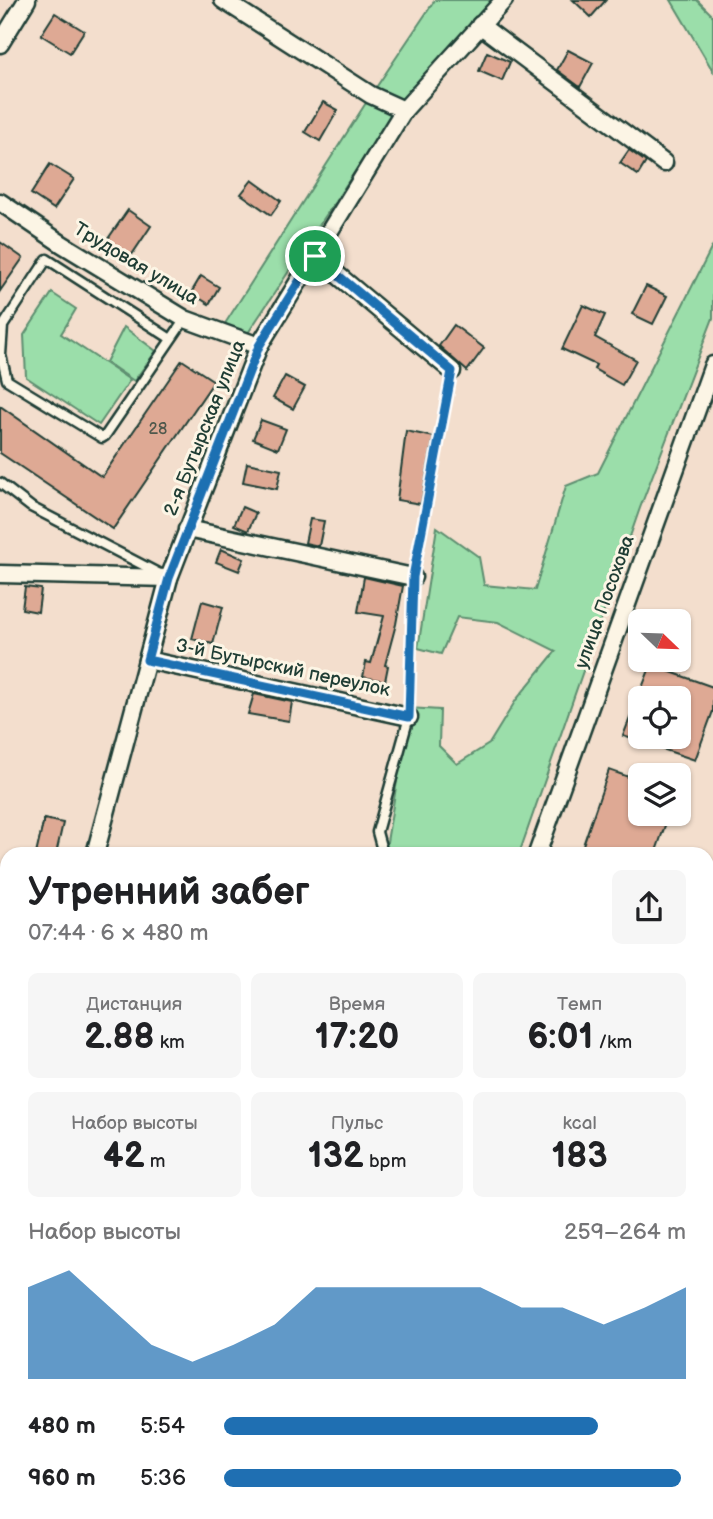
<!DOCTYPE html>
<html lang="ru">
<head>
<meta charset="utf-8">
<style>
	body { margin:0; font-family:"Balsamiq Sans",sans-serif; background:#f6f6f6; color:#202124; height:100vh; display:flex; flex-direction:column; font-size:26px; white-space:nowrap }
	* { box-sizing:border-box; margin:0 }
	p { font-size:23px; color:#757577 }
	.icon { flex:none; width:38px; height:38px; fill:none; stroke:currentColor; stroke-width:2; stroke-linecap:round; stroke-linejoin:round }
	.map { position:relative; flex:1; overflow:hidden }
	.sheet { position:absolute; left:0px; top:847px; width:714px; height:672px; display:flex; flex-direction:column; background:#fff; border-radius:21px 21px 0 0; box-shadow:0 2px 5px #0004 }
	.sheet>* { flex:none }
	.needle { width:46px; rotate:113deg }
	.tools { position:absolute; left:628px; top:609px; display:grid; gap:14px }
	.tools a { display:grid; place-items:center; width:63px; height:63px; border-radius:10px; background:#fff; box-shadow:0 2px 5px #0004; font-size:35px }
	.pin { position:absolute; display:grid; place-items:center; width:60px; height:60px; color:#fff; margin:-30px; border:4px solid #fff; border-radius:50%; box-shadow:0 2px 7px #0007 }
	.round { display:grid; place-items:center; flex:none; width:74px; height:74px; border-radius:10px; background:#f6f6f6 }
	.summary { display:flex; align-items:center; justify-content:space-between; height:119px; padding:0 28px }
	h1 { font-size:38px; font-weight:800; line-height:52px }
	.figures { display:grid; grid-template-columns:repeat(3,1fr); gap:10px; height:119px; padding:7px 28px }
	.figures div { display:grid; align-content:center; border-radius:10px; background:#f6f6f6; text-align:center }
	.figures b { font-size:35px; font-weight:800 }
	.figures small { font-size:19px; font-weight:400 }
	.figures p { font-size:19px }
	.chart { height:196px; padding:14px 28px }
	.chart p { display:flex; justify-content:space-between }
	.chart svg { width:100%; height:126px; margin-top:7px; fill:#1f6fb2; opacity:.7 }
	ul { padding:0 28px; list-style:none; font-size:23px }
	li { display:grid; grid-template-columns:112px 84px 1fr; align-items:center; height:52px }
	li i { height:18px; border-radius:9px; background:#1f6fb2 }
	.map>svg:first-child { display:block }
	.green { fill:#9bdeaa; stroke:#5d8e6f; stroke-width:2 }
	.building { fill:#dea994; stroke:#1f3d34; stroke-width:2; fill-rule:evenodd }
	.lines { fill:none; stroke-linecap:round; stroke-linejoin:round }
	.lane-casing { stroke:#1f3d34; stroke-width:13 }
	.street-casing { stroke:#1f3d34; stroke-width:21 }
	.path { stroke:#1f3d34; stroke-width:3.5; stroke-dasharray:5 5; stroke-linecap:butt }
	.lane { stroke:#fcf5e5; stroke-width:8 }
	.street { stroke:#fcf5e5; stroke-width:16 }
	.route-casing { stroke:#fff; stroke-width:14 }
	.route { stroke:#1f6fb2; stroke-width:9 }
	.labels { text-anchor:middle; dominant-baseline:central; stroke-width:6; stroke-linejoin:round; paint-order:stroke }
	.number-label { font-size:16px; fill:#4f584c }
	.street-label { font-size:19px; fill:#1f3d34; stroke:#fcf5e5 }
</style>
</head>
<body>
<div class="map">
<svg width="713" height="1519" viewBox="0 0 713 1519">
	<rect width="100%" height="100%" fill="#f3decd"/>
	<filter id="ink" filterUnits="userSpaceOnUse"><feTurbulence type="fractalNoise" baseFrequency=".0143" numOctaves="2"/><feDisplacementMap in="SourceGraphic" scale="14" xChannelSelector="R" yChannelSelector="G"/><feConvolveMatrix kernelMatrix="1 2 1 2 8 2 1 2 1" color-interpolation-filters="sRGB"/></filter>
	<g filter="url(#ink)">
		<g class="green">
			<path d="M435,0h59l-97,108 -153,231 -25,-6 152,-238z"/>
			<path d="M671,0h26l16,16v55z"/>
			<path d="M713,245v73l-73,190 -121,346h-131l-2,-6 23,-140 31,2 -1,36 18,18 32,-20 27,-44 40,-49 -58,-29 -41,-5 -16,37 -23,-6 19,-121 42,30 5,28 51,5 31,-104 32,-13z"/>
			<path d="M52,293l24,16 -15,25 69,46 -31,45 -73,-48 -2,-42z"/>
			<path d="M124,327l32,24 -22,30 -28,-19z"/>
			<path d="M707,1158l6,2v117l-6,-1z"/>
			<path d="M469,1512h211l-1,7h-213z"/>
		</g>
		<g class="building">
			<path d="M573,0h33l-15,17z"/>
			<path d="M55,13l29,18 -14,22 -29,-18z"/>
			<path d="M568,50l25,13 -13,24 -23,-17z"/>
			<path d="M487,52l23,10 -8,19 -23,-10z"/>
			<path d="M323,102l15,8 -18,31 -15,-9z"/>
			<path d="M629,150l17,12 -8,13 -18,-12z"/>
			<path d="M50,164l24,15 -20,30 -23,-15z"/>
			<path d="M252,180l29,21 -10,14 -30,-21z"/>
			<path d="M128,210l23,16 -22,33 -24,-16z"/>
			<path d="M0,242l23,16 -23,33z"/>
			<path d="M201,276l18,11 -10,17 -18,-11z"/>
			<path d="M646,286l21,10 -14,28 -21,-10z"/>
			<path d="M583,305l22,10 -10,22 41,23 -14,25 -28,-16 2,-4 -34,-16z"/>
			<path d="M454,325l30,23 -17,23 -28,-25z"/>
			<path d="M182,360l32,21 -101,148 -113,-76v-47l102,71z"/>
			<path d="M285,376l20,11 -12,22 -20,-11z"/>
			<path d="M261,420l25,9 -8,20 -25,-10z"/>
			<path d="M406,431l28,6 -13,67 -24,-4z"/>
			<path d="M247,463l34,7 -4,19 -34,-7z"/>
			<path d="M242,507l14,6 -8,18 -14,-6z"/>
			<path d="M310,519l14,2 -5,25 -14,-3z"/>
			<path d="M221,549l23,10 -5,12 -23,-9z"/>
			<path d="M364,577l39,9 -7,38 -11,41 3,1 -3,15 -22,-4 3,-15 5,1 13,-47 -26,-4z"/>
			<path d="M25,587l16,2 -3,23 -16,-3z"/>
			<path d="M202,601l21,6 -10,37 -21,-5z"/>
			<path d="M651,665l62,22v24l-18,49 -72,-24zM640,698h39v39h-39z"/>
			<path d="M254,694l38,8 -3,19 -41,-7z"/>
			<path d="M609,770l31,11v33h29l-14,40h-55l-18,-6z"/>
			<path d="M44,819l19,4 -7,31h-20z"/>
		</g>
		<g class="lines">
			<g class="lane-casing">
				<g id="lane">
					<path d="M171,339l-124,-80 -44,67 -2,29 6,25 95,58 3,-2 80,-117"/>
					<path d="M0,483l31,24 129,67"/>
					<path d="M383,854l-6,-22 32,-115"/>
					<path d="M265,1512l3,7"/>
					<path d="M304,1512l21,7"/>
				</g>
			</g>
			<g class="street-casing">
				<g id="street">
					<path d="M223,0l148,95 33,15"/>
					<path d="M480,25l184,138"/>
					<path d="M0,44l27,-44"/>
					<path d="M0,202l62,42 123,75 74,27"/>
					<path d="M315,256l137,115"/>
					<path d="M187,529l226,48"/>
					<path d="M0,574l169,4"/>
					<path d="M147,660l262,57"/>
					<path d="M95,854l74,-276 90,-232 145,-236 100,-110"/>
					<path d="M537,854l176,-489"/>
					<path d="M0,1152l7,2"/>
					<path d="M0,1193l7,-22"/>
					<path d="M707,1287l6,1"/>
					<path d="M296,1519l2,-7"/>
				</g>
			</g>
			<g class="path">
				<path d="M416,561l33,-174"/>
				<path d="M410,701l3,-108"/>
				<path d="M179,1519l2,-7"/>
				<path d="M406,1519l2,-7"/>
			</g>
			<use href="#lane" class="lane"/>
			<use href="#street" class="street"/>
		</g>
	</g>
	<g class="lines" filter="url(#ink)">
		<g class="route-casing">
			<path id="route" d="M315,256l137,115 -39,206 -4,140 -262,-57 22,-82 90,-232z"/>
		</g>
		<use href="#route" class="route"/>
	</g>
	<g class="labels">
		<g class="number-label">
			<text x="158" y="429">28</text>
		</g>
		<g class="street-label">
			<text transform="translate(136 264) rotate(31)">Трудовая улица</text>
			<text transform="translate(205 428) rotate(-68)">2-я Бутырская улица</text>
			<text transform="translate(605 602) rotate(-70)">улица Посохова</text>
			<text transform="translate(283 668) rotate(12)">3-й Бутырский переулок</text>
		</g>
	</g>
</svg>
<div class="tools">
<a><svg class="needle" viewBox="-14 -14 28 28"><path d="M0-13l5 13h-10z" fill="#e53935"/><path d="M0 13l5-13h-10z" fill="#757577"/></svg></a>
<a><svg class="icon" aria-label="locate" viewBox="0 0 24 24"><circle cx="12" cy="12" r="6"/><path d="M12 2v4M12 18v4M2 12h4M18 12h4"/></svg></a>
<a><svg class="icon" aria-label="layers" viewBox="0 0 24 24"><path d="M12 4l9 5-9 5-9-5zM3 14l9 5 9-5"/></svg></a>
</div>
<div class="pin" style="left:315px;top:256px;background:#1e9e55"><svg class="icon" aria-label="arrive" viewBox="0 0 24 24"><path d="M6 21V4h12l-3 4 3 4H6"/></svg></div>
<section class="sheet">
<div class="summary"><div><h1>Утренний забег</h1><p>07:44 · 6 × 480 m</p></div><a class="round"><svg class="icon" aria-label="share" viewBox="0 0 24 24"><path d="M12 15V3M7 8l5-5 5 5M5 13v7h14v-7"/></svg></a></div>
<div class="figures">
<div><p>Дистанция</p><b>2.88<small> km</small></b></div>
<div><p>Время</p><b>17:20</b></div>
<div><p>Темп</p><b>6:01<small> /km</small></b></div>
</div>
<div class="figures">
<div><p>Набор высоты</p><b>42<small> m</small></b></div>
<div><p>Пульс</p><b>132<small> bpm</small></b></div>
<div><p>kcal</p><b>183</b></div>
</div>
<div class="chart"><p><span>Набор высоты</span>259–264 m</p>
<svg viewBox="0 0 160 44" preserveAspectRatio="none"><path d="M0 44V12L10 6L20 19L30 32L40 38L50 32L60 25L70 12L80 12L90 12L100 12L110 12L120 19L130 19L140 25L150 19L160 12V44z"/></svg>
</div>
<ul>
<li><b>480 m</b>5:54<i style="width:81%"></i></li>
<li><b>960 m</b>5:36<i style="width:99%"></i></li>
</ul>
</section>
</div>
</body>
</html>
